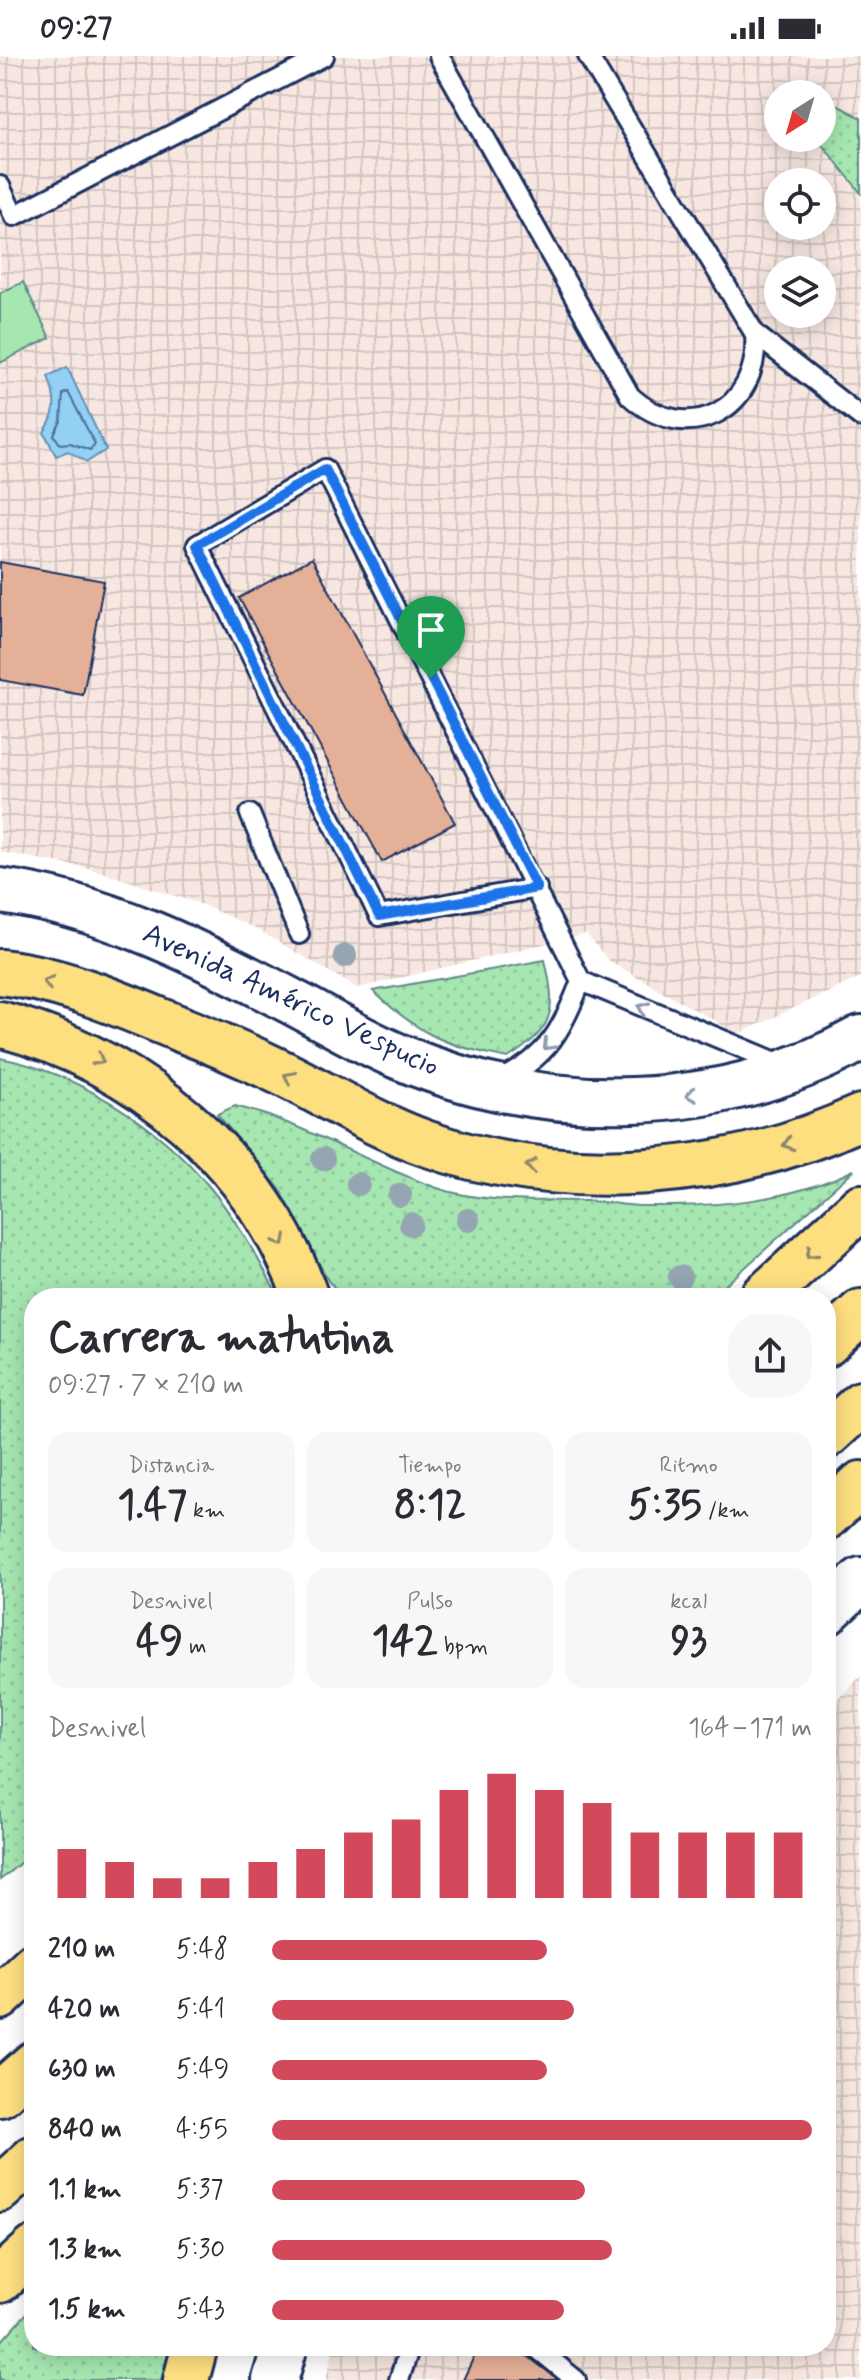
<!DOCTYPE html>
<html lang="es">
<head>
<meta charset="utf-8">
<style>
	body { margin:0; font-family:Mynerve,sans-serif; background:#f7f7f7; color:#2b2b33; height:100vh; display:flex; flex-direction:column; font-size:30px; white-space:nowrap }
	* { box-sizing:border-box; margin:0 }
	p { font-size:26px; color:#7c7c81 }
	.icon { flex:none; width:44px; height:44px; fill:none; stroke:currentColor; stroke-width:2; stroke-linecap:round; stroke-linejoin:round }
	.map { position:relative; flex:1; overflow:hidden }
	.details { position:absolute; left:24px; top:1232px; width:812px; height:1068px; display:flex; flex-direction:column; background:#fff; border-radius:32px; box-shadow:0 4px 20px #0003 }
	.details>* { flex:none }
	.needle { width:52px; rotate:217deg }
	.buttons { position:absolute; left:764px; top:24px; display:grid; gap:16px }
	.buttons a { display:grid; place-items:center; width:72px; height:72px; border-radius:50%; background:#fff; box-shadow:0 4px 20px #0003; font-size:40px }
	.pin { position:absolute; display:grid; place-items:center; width:68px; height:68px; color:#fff; margin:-82px -34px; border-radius:50% 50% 50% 0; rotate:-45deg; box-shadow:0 0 8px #0007 }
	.pin .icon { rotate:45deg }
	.round { display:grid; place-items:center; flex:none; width:84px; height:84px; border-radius:32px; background:#f7f7f7 }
	.headline { display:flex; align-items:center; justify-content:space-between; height:136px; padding:0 24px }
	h1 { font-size:44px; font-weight:700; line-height:60px }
	.metrics { display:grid; grid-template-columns:repeat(3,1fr); gap:12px; height:136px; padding:8px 24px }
	.metrics div { display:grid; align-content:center; border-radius:20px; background:#f7f7f7; text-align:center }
	.metrics b { font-size:40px; font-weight:700 }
	.metrics small { font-size:22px; font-weight:400 }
	.metrics p { font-size:22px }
	.chart { height:224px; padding:16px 24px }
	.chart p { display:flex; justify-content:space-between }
	.chart svg { width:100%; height:144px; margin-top:8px; stroke:#d1495b; stroke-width:6 }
	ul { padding:0 24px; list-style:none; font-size:26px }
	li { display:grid; grid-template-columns:128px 96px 1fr; align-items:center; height:60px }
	li i { height:20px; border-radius:10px; background:#d1495b }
	.status { display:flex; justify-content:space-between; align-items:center; height:56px; padding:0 40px; background:#fff; direction:ltr }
	.status svg { height:22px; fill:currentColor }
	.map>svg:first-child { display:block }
	.industrial { fill:url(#industrial-grid); fill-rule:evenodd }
	.grass { fill:url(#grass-dots); stroke:#608b88; stroke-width:2 }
	.pitch { fill:#a6e7b1; stroke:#608b88; stroke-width:2 }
	.water { fill:#93d0f4; stroke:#6390b8; stroke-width:2 }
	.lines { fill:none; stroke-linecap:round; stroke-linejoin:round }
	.shore { stroke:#4b6f9a; stroke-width:2 }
	.building { fill:#e5b098; stroke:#1b2f5e; stroke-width:2 }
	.lane-casing { stroke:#1b2f5e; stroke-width:24 }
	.secondary-casing { stroke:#1b2f5e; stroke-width:50 }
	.highway-casing { stroke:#1b2f5e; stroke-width:50 }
	.lane { stroke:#fff; stroke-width:18 }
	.secondary { stroke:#fff; stroke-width:44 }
	.highway { stroke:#fedf80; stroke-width:44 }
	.tree { fill:#95a6b2 }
	.oneway { stroke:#8c876f }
	.oneway2 { stroke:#8d97ae }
	.route-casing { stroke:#fff; stroke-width:16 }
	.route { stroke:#1a73e8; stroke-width:10 }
	.labels { text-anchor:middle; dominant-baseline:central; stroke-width:7; stroke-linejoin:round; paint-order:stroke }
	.street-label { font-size:30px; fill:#1b2f5e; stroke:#fff }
</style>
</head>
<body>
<div class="status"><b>09:27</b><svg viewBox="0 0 49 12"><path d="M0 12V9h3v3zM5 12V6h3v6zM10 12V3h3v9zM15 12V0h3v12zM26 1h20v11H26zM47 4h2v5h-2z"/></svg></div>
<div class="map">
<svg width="861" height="2324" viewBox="0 0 861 2324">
	<defs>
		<pattern id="industrial-grid" width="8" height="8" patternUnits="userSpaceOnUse" patternTransform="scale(2)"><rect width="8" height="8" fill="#f7e7e0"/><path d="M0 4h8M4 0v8" fill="none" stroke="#d3c6c3"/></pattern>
		<pattern id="grass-dots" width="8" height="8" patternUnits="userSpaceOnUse" patternTransform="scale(2)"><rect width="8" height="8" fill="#a6e7b1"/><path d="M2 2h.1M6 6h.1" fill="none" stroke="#8ec69b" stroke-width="1.8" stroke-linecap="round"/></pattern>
	</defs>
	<rect width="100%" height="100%" fill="#fff"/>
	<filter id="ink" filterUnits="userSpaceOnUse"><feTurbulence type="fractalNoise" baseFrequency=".0125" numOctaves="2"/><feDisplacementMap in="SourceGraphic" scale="16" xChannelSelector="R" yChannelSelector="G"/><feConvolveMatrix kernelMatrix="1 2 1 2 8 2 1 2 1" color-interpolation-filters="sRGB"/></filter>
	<g filter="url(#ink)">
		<g class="industrial">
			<path d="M0,0h861v921l-123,57 -129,-73 -23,-27 -229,54 -101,-59 -53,-24 -111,-36 -92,-17zM778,38h44v44h-44zM778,126h44v44h-44zM778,214h44v44h-44z"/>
			<path d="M861,1620v704h-535l8,-34h492v-636z"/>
		</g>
		<g class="grass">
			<path d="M826,43l35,19v75l-44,-55h5v-37z"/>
			<path d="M545,904c12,51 9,69 -37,98 -64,-13 -87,-22 -135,-67z"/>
			<path d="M0,1002c75,14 158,67 207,126 29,34 52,75 72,114h-245v553l-34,29z"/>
			<path d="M235,1050c72,18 133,58 202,82 47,16 102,12 150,13 19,0 36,5 54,5 72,1 148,-4 213,-36l-143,128h-366l-16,-16 -49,-93 -63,-75z"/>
			<path d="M34,2249v41h150l-10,34h-174v-37z"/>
		</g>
		<path class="pitch" d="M23,226l27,56 -50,25v-70z"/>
		<path class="water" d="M67,311l39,83 -19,12 -19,-11 -12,5 -12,-24c14,-19 12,-34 4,-56z"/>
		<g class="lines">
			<path class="shore" d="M68,336l27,52 -5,6 -20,-7 -10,1 -6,-9 7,-14 2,-27z"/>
		</g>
		<g class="building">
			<path d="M312,502l143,265 -73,39 -143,-264z"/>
			<path d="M0,506l104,19 -21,114 -83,-15z"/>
			<path d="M479,2290h35l45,34h-96z"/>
		</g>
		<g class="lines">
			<g class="lane-casing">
				<g id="lane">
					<path d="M439,0l191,340c57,52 131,15 125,-62l-167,-278"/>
					<path d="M0,130l14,30 310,-160"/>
					<path d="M755,278l106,83"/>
					<path d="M250,758l49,120"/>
					<path d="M537,832l-158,28 -182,-371 128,-76 256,512 202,84"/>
					<path d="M500,1024c48,-22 63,-52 81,-99"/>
					<path d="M534,2290l42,34"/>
					<path d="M399,2324l11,-34"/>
				</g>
			</g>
			<g class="secondary-casing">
				<g id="secondary">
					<path d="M0,835c102,13 197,61 287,108 37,19 74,42 113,58 147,62 320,59 461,-19"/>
					<path d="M826,1557l35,-33"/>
					<path d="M275,2324l10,-34"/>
				</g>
			</g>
			<g class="highway-casing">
				<g id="highway">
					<path d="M0,916c61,6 122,33 178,56 36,14 71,29 106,46 46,23 91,51 141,69 138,49 304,35 436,-26"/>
					<path d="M0,968c139,37 258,135 306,274"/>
					<path d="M762,1242l99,-91"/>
					<path d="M826,1288l35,-32"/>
					<path d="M826,1380l35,-32"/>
					<path d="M826,1461l35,-33"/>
					<path d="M0,1941l34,-32"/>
					<path d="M0,2038l34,-30"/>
					<path d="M0,2133l34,-31"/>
					<path d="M0,2224l34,-31"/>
					<path d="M186,2324l9,-34"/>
				</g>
			</g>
			<use href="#lane" class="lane"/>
			<use href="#secondary" class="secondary"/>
			<use href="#highway" class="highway"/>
		</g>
		<g class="tree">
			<circle cx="345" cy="900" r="12"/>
			<circle cx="323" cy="1103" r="12"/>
			<circle cx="358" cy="1128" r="12"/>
			<circle cx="400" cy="1139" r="12"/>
			<circle cx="468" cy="1164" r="12"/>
			<circle cx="411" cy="1168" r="12"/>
			<circle cx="680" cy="1221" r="12"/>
		</g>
		<defs><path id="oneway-chevron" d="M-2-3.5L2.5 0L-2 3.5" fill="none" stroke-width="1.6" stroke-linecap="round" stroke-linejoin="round" transform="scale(2)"/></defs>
		<g class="oneway">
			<use href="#oneway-chevron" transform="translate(48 926) rotate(-166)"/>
			<use href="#oneway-chevron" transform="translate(99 1004) rotate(29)"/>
			<use href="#oneway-chevron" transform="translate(289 1021) rotate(-153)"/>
			<use href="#oneway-chevron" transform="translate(788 1088) rotate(163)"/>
			<use href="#oneway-chevron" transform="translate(531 1110) rotate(-173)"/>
			<use href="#oneway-chevron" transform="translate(281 1185) rotate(62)"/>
			<use href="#oneway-chevron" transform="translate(811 1197) rotate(137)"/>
		</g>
		<g class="oneway2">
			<use href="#oneway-chevron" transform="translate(643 952) rotate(-157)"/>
			<use href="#oneway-chevron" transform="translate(548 989) rotate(134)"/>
			<use href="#oneway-chevron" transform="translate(691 1039) rotate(171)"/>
		</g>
	</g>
	<g class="lines" filter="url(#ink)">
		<g class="route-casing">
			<path id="route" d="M325,413l212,419 -158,28 -182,-371z"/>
		</g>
		<use href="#route" class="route"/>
	</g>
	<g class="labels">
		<g class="street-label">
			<text transform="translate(291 944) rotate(25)">Avenida Américo Vespucio</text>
		</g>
	</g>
</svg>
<div class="buttons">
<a><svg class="needle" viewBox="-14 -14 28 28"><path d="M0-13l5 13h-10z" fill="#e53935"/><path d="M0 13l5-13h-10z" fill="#7c7c81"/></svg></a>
<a><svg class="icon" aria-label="locate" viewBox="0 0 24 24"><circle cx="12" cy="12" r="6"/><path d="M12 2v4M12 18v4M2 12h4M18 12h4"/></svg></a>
<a><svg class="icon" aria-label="layers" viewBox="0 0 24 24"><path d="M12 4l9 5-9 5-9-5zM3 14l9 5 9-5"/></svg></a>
</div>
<div class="pin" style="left:431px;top:622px;background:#1e9e55"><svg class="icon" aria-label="arrive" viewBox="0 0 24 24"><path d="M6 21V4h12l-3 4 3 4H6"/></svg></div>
<section class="details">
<div class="headline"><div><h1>Carrera matutina</h1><p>09:27 · 7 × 210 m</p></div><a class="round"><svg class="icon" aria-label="share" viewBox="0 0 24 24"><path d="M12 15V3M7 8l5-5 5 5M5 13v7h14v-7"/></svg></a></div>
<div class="metrics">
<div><p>Distancia</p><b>1.47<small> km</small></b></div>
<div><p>Tiempo</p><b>8:12</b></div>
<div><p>Ritmo</p><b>5:35<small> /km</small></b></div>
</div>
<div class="metrics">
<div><p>Desnivel</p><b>49<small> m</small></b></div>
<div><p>Pulso</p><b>142<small> bpm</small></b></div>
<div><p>kcal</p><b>93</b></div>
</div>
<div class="chart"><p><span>Desnivel</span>164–171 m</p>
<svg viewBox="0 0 160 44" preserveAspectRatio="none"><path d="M5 44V29M15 44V33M25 44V38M35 44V38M45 44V33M55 44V29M65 44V24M75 44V20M85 44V11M95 44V6M105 44V11M115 44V15M125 44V24M135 44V24M145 44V24M155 44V24"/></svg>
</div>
<ul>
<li><b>210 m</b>5:48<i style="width:51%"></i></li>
<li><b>420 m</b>5:41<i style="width:56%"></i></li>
<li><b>630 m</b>5:49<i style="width:51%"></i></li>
<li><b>840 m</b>4:55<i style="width:100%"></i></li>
<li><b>1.1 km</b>5:37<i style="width:58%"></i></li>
<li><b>1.3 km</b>5:30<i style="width:63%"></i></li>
<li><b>1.5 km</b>5:43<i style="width:54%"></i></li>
</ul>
</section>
</div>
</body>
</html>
